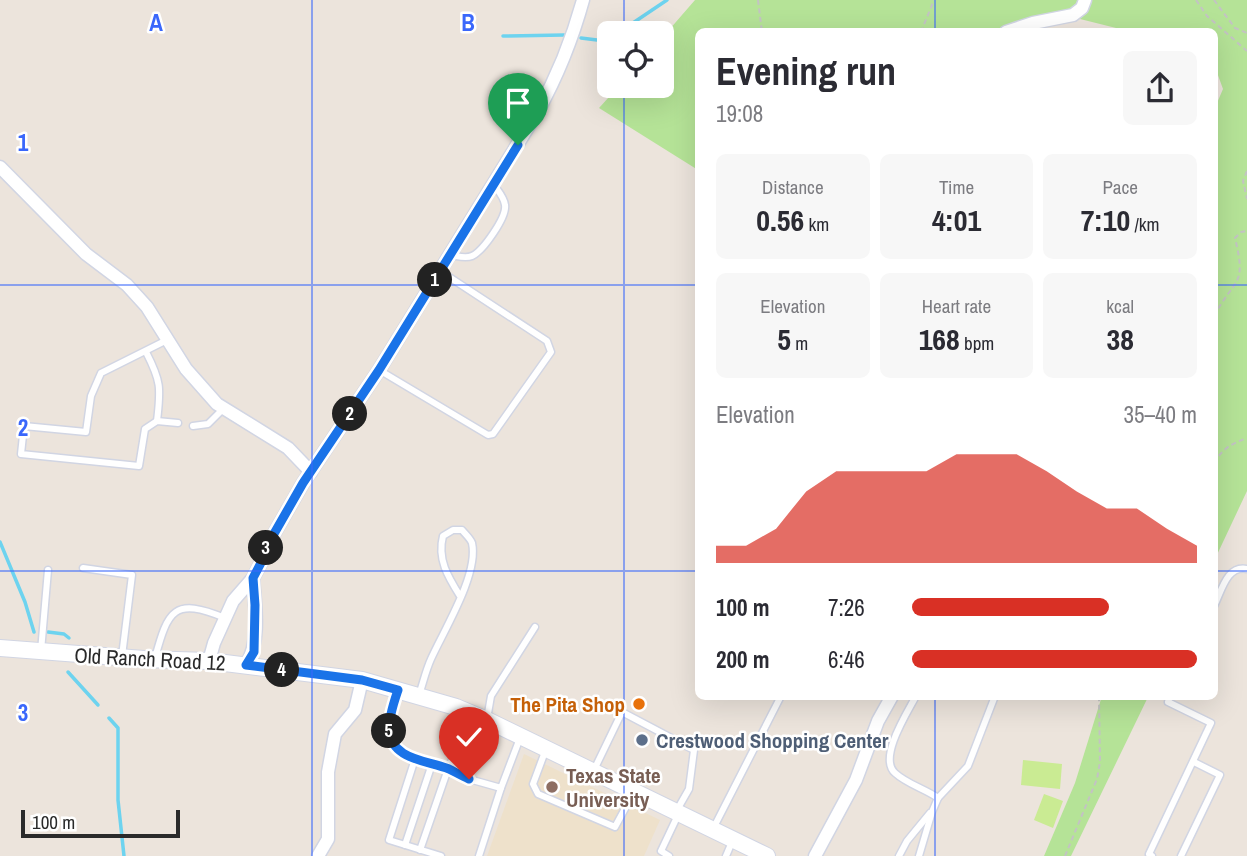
<!DOCTYPE html>
<html lang="en">
<head>
<meta charset="utf-8">
<style>
	body { margin:0; font-family:"Archivo Narrow",sans-serif; background:#f7f7f7; color:#2b2b33; height:100vh; display:flex; flex-direction:column; font-size:26px; white-space:nowrap }
	* { box-sizing:border-box; margin:0 }
	p { font-size:23px; color:#7c7c81 }
	.icon { flex:none; width:38px; height:38px; fill:none; stroke:currentColor; stroke-width:2; stroke-linecap:round; stroke-linejoin:round }
	.map { position:relative; flex:1; overflow:hidden }
	.side { position:absolute; left:695px; top:28px; width:523px; height:672px; display:flex; flex-direction:column; background:#fff; border-radius:10px; box-shadow:0 7px 28px #0002 }
	.side>* { flex:none }
	.fabs { position:absolute; left:597px; top:21px; display:grid; gap:14px }
	.fabs a { display:grid; place-items:center; width:77px; height:77px; border-radius:10px; background:#fff; box-shadow:0 7px 28px #0002; font-size:35px }
	.scale { position:absolute; left:21px; bottom:18px; width:159px; box-sizing:border-box; padding-left:7px; border:4px solid #2a2a2a; border-top:0; font-size:19px; line-height:24px; white-space:nowrap; color:#2a2a2a; -webkit-text-stroke:5px #fff; paint-order:stroke }
	.pin { position:absolute; display:grid; place-items:center; width:60px; height:60px; color:#fff; margin:-72px -30px; border-radius:50% 50% 50% 0; rotate:-45deg; box-shadow:0 0 7px #0007 }
	.pin .icon { rotate:45deg }
	.km { position:absolute; width:35px; height:35px; margin:-18px; border-radius:50%; background:#222; color:#fff; font-size:19px; line-height:35px; text-align:center }
	.round { display:grid; place-items:center; flex:none; width:74px; height:74px; border-radius:10px; background:#f7f7f7 }
	.head { display:flex; align-items:center; justify-content:space-between; height:119px; padding:0 21px }
	h1 { font-size:38px; font-weight:700; line-height:52px }
	.metrics { display:grid; grid-template-columns:repeat(3,1fr); gap:10px; height:119px; padding:7px 21px }
	.metrics div { display:grid; align-content:center; border-radius:10px; background:#f7f7f7; text-align:center }
	.metrics b { font-size:30px; font-weight:700 }
	.metrics small { font-size:19px; font-weight:400 }
	.metrics p { font-size:19px }
	.chart { height:196px; padding:14px 21px }
	.chart p { display:flex; justify-content:space-between }
	.chart svg { width:100%; height:126px; margin-top:7px; fill:#d93025; opacity:.7 }
	ul { padding:0 21px; list-style:none; font-size:23px }
	li { display:grid; grid-template-columns:112px 84px 1fr; align-items:center; height:52px }
	li i { height:18px; border-radius:9px; background:#d93025 }
	.map>svg:first-child { display:block }
	.education { fill:#eee1cb }
	.green { fill:#b5e397 }
	.pitch { fill:#caeb93 }
	.lines { fill:none; stroke-linecap:round; stroke-linejoin:round }
	.stream { stroke:#6dd3ef; stroke-width:3.5 }
	.lane-casing { stroke:#d1d5e3; stroke-width:9 }
	.street-casing { stroke:#d1d5e3; stroke-width:15 }
	.secondary-casing { stroke:#d1d5e3; stroke-width:18 }
	.path { stroke:#c3c3c3; stroke-width:2; stroke-dasharray:5 3.5; stroke-linecap:butt }
	.lane { stroke:#fff; stroke-width:6 }
	.street { stroke:#fff; stroke-width:12 }
	.secondary { stroke:#fff; stroke-width:16 }
	.route-casing { stroke:#fff; stroke-width:14 }
	.route { stroke:#1a73e8; stroke-width:9 }
	.grid { fill:none; stroke:#3a67fb; stroke-width:2; stroke-opacity:0.55 }
	.food-dot { fill:#e8710a; stroke:#fff; stroke-width:2.5 }
	.service-dot { fill:#5c6f8a; stroke:#fff; stroke-width:2.5 }
	.education-dot { fill:#8d6e63; stroke:#fff; stroke-width:2.5 }
	.labels { text-anchor:middle; dominant-baseline:central; stroke-width:5; stroke-linejoin:round; paint-order:stroke }
	.street-label { font-size:21px; fill:#2a2a2a; stroke:#fff }
	.food-label { font-size:21px; font-weight:bold; fill:#c56008; stroke:#fff; text-anchor:end }
	.service-label { font-size:21px; font-weight:bold; fill:#4e5e75; stroke:#fff; text-anchor:start }
	.education-label { font-size:21px; font-weight:bold; fill:#785e54; stroke:#fff; text-anchor:start }
	.grid-label { font-size:23px; text-anchor:middle; font-weight:bold; fill:#3a67fb; stroke:#fff; stroke-width:5; stroke-linejoin:round; paint-order:stroke }
</style>
</head>
<body>
<div class="map">
<svg width="1247" height="856" viewBox="0 0 1247 856">
	<rect width="100%" height="100%" fill="#ece4dc"/>
	<path class="education" d="M524,754l136,66 -16,36h-157z"/>
	<g class="green">
		<path d="M695,0h552v491l-32,68 -1,-449 9,-21 -8,-22 -1,-35 -86,-1 -68,-17 -66,17 -296,1v138l-99,-62 20,-22h43v-48z"/>
		<path d="M1102,696l46,1 -77,159h-27l31,-73z"/>
	</g>
	<g class="pitch">
		<path d="M1023,760l39,4 -2,25 -39,-4z"/>
		<path d="M1044,794l19,7 -10,27 -19,-8z"/>
	</g>
	<g class="lines">
		<g class="stream">
			<path d="M618,33l49,-33"/>
			<path d="M503,36l61,-1"/>
			<path d="M581,38l24,3 4,-2"/>
			<path d="M0,542l25,60 9,30"/>
			<path d="M48,632l16,2 5,4"/>
			<path d="M68,672l30,33"/>
			<path d="M109,718l9,10v72l6,56"/>
		</g>
		<g class="lane-casing">
			<g id="lane">
				<path d="M450,255c8,1 15,4 22,1 11,-5 35,-39 33,-51 -1,-8 -7,-14 -11,-20"/>
				<path d="M167,340l-66,33 -10,23 -5,36 -62,-6 -3,28 118,12 6,-37 12,-8 21,2"/>
				<path d="M146,352c15,29 15,36 11,69"/>
				<path d="M379,370l109,65 5,-1 58,-82 -4,-11 -107,-70"/>
				<path d="M193,426l15,-2 15,-15"/>
				<path d="M83,568l49,7 -10,81"/>
				<path d="M1214,606c8,-16 13,-41 33,-37"/>
				<path d="M41,651l7,-81"/>
				<path d="M155,658c13,-48 19,-61 70,-40"/>
				<path d="M397,692c-15,58 -4,63 51,77l24,-55"/>
				<path d="M419,695c4,-12 7,-25 12,-36 13,-29 48,-85 41,-116 -2,-5 -7,-9 -10,-13h-9l-10,6c-6,23 5,41 17,60"/>
				<path d="M916,696c-9,17 -38,62 -21,77 12,11 30,16 43,25"/>
				<path d="M487,719l4,-23 44,-69"/>
				<path d="M546,749l-13,35 5,10 77,33 19,-35"/>
				<path d="M415,759l-26,81 52,16"/>
				<path d="M594,770l28,-58 72,38 -5,39 -12,21"/>
				<path d="M714,827l67,-131"/>
				<path d="M405,845l27,-81"/>
				<path d="M420,850l28,-81 21,10 32,9 19,-50"/>
				<path d="M479,856l22,-68"/>
				<path d="M669,856l-8,-5 17,-36"/>
				<path d="M726,856l6,-14"/>
				<path d="M899,856l8,-15 23,-28"/>
				<path d="M919,856l13,-44 6,-14 30,-32 27,-70"/>
				<path d="M1152,856l-3,-2 62,-131 -43,-21 2,-6"/>
				<path d="M1181,856l39,-81 -26,-13"/>
			</g>
		</g>
		<g class="street-casing">
			<g id="street">
				<path d="M1006,32l27,-9 40,-8 9,-7 3,-8"/>
				<path d="M0,167l86,87 41,31 20,22 39,62 31,35 71,44 23,24"/>
				<path d="M209,661l5,-18 19,-42 20,-23 10,-19 4,-13 36,-63 76,-113 159,-259c20,-36 34,-71 45,-111"/>
				<path d="M246,665c15,-24 9,-60 7,-87"/>
				<path d="M318,856l10,-17v-67l7,-38 20,-24 7,-30"/>
				<path d="M815,856l41,-76 22,-59 14,-25"/>
			</g>
		</g>
		<g class="secondary-casing">
			<path id="secondary" d="M0,648l144,11 65,2 153,19 94,27 31,13 280,136"/>
		</g>
		<g class="path">
			<path d="M758,0l4,32"/>
			<path d="M1196,0l11,16 40,35"/>
			<path d="M1214,0l21,28 12,5"/>
			<path d="M921,32l13,-32"/>
			<path d="M1247,171l-4,10 4,18"/>
			<path d="M1214,316c21,-39 33,-29 21,-78l6,-6 6,-1"/>
			<path d="M1214,463c9,-15 17,-19 33,-25"/>
			<path d="M1214,476v20"/>
			<path d="M1065,856l32,-77 3,-17 -1,-66"/>
		</g>
		<use href="#lane" class="lane"/>
		<use href="#street" class="street"/>
		<use href="#secondary" class="secondary"/>
	</g>
	<g class="lines">
		<g class="route-casing">
			<path id="route" d="M469,779c-7,-3 -14,-7 -20,-10 -23,-9 -58,-9 -60,-40 0,-13 5,-27 9,-39l-36,-10 -116,-15 8,-13 1,-47 -2,-27 10,-19 4,-13 36,-63 76,-113 139,-225"/>
		</g>
		<use href="#route" class="route"/>
	</g>
	<path class="grid" d="M312,0v856M624,0v33M935,0v32M624,86v770M0,285h698M1214,285h33M0,571h698M1214,571h33M935,696v160"/>
	<circle class="food-dot" cx="639" cy="704" r="7"/>
	<circle class="service-dot" cx="642" cy="740" r="7"/>
	<circle class="education-dot" cx="552" cy="787" r="7"/>
	<g class="labels">
		<g class="street-label">
			<text transform="translate(150 659) rotate(3)">Old Ranch Road 12</text>
		</g>
		<g class="food-label">
			<text x="625" y="704">The Pita Shop</text>
		</g>
		<g class="service-label">
			<text x="656" y="740">Crestwood Shopping Center</text>
		</g>
		<g class="education-label">
			<text x="566" y="775">Texas State<tspan x="566" dy="24">University</tspan></text>
		</g>
	</g>
	<g class="grid-label">
		<text x="156" y="31">A</text>
		<text x="468" y="31">B</text>
		<text x="23" y="151">1</text>
		<text x="23" y="436">2</text>
		<text x="23" y="721">3</text>
	</g>
</svg>
<div class="fabs">
<a><svg class="icon" aria-label="locate" viewBox="0 0 24 24"><circle cx="12" cy="12" r="6"/><path d="M12 2v4M12 18v4M2 12h4M18 12h4"/></svg></a>
</div>
<div class="scale">100 m</div>
<div class="pin" style="left:518px;top:145px;background:#1e9e55"><svg class="icon" aria-label="arrive" viewBox="0 0 24 24"><path d="M6 21V4h12l-3 4 3 4H6"/></svg></div>
<div class="pin" style="left:469px;top:779px;background:#d93025"><svg class="icon" aria-label="check" viewBox="0 0 24 24"><path d="M5 12l5 5 9-10"/></svg></div>
<b class="km" style="left:435px;top:280px">1</b>
<b class="km" style="left:350px;top:414px">2</b>
<b class="km" style="left:266px;top:548px">3</b>
<b class="km" style="left:282px;top:670px">4</b>
<b class="km" style="left:389px;top:731px">5</b>
<section class="side">
<div class="head"><div><h1>Evening run</h1><p>19:08</p></div><a class="round"><svg class="icon" aria-label="share" viewBox="0 0 24 24"><path d="M12 15V3M7 8l5-5 5 5M5 13v7h14v-7"/></svg></a></div>
<div class="metrics">
<div><p>Distance</p><b>0.56<small> km</small></b></div>
<div><p>Time</p><b>4:01</b></div>
<div><p>Pace</p><b>7:10<small> /km</small></b></div>
</div>
<div class="metrics">
<div><p>Elevation</p><b>5<small> m</small></b></div>
<div><p>Heart rate</p><b>168<small> bpm</small></b></div>
<div><p>kcal</p><b>38</b></div>
</div>
<div class="chart"><p><span>Elevation</span>35–40 m</p>
<svg viewBox="0 0 160 44" preserveAspectRatio="none"><path d="M0 44V38L10 38L20 32L30 19L40 12L50 12L60 12L70 12L80 6L90 6L100 6L110 12L120 19L130 25L140 25L150 32L160 38V44z"/></svg>
</div>
<ul>
<li><b>100 m</b>7:26<i style="width:69%"></i></li>
<li><b>200 m</b>6:46<i style="width:100%"></i></li>
</ul>
</section>
</div>
</body>
</html>
